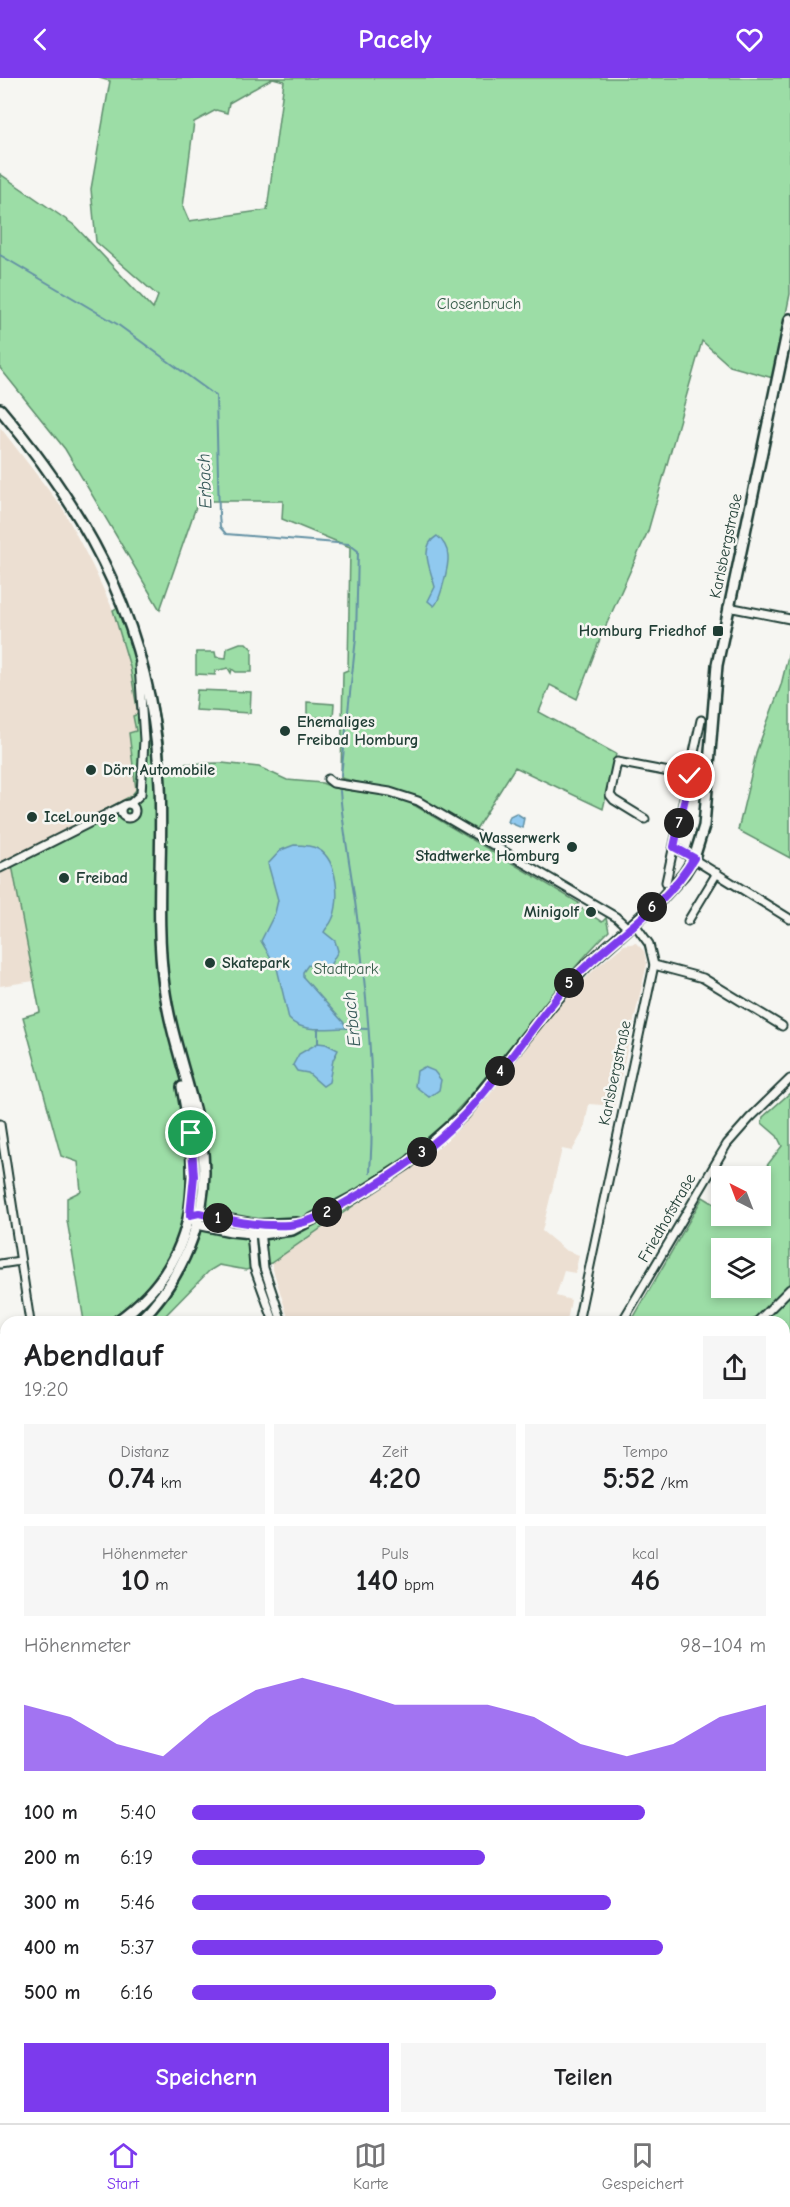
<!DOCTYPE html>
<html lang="de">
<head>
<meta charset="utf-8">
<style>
	body { margin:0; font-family:"Comic Neue",sans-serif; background:#f6f6f6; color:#202124; height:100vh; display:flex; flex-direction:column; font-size:22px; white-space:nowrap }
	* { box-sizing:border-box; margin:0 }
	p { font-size:20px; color:#757577 }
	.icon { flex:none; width:33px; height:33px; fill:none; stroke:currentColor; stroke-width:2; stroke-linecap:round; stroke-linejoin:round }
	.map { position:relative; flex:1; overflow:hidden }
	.details { position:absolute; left:0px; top:1238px; width:790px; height:808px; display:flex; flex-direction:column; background:#fff; border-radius:18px 18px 0 0; box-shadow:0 3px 9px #0003 }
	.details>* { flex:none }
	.needle { width:39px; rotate:318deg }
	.fabs { position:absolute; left:711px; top:1088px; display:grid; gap:12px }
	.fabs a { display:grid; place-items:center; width:60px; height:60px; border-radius:0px; background:#fff; box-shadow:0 3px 9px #0003; font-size:30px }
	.pin { position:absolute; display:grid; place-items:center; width:51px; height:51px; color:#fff; margin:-26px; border:3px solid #fff; border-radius:50%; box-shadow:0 2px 6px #0007 }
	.km { position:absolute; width:30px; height:30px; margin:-15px; border-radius:50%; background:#222; color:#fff; font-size:16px; line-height:30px; text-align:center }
	.round { display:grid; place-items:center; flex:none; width:63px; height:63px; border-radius:0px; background:#f6f6f6 }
	.headline { display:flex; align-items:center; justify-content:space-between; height:102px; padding:0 24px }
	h1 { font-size:33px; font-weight:600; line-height:45px }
	.stats { display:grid; grid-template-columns:repeat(3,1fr); gap:9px; height:102px; padding:6px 24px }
	.stats div { display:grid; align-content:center; border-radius:0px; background:#f6f6f6; text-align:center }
	.stats b { font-size:30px; font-weight:600 }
	.stats small { font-size:16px; font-weight:400 }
	.stats p { font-size:16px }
	.chart { height:168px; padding:12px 24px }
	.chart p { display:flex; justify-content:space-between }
	.chart svg { width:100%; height:108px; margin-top:6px; fill:#7c3aed; opacity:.7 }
	.primary-button { display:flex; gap:12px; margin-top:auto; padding:12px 24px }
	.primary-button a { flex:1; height:69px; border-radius:0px; background:#7c3aed; color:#fff; font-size:24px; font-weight:600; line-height:69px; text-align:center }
	.primary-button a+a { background:#f6f6f6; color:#202124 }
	ul { padding:0 24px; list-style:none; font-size:20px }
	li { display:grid; grid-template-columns:96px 72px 1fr; align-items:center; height:45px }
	li i { height:15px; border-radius:8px; background:#7c3aed }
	header { display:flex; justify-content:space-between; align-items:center; height:78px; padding:0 24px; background:#7c3aed; color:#fff; font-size:27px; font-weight:600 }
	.tab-bar { display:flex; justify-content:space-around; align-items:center; height:84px; border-top:2px solid #e0e0e0; background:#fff; font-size:16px; color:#757577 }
	.tab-bar a { display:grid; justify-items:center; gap:3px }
	.tab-bar .on { color:#7c3aed }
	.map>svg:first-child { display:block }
	.built { fill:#ecdfd2 }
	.green { fill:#9cdda6; stroke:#5e8d6d; stroke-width:1.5; fill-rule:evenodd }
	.water { fill:#90c9ef; stroke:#6391a4; stroke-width:1.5 }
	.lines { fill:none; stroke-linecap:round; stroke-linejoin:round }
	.stream { stroke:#6391a4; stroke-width:2 }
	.street-casing { stroke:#1f3d34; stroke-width:11 }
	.secondary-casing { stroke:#1f3d34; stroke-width:14 }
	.street { stroke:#f6f6f2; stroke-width:7 }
	.secondary { stroke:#f6f6f2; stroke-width:9 }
	.route-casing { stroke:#fff; stroke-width:12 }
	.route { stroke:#7c3aed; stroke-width:8 }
	.poi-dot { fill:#1f3d34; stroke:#f6f6f2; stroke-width:2 }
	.labels { text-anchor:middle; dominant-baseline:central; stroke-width:5; stroke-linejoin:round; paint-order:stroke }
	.park-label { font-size:16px; fill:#385d4b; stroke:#f6f6f2 }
	.street-label { font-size:16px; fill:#1f3d34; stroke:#f6f6f2 }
	.poi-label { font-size:16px; font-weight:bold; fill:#1f3d34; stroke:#f6f6f2; text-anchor:start }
	.water-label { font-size:18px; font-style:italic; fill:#365959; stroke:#f6f6f2 }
</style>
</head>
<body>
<header><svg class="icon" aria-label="back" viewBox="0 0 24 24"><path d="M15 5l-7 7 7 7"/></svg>Pacely<svg class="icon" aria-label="heart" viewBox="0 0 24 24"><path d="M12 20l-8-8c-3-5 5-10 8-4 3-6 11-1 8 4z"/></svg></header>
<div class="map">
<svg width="790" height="2045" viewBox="0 0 790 2045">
	<rect width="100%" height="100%" fill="#f6f6f2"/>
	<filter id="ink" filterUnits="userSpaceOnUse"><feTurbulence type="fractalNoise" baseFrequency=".0167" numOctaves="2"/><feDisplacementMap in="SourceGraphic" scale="12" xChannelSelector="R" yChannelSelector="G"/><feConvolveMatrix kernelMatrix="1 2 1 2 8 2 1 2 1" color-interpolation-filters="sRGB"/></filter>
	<g filter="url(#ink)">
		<g class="built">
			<path d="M0,349l63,82 30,58 20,43 17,57 8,47 -5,3 3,14 -7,2 7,57 -4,6 -121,64 23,121 -34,5z"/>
			<path d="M636,865l8,8 3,13 -33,142 -25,-2 -5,26 -12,21 -10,-2 -20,82 23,19 14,5 -4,18 -11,-2 -8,25 15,4 -4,21h-278l-18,-58 163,-112 29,-27 99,-122 36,-36 26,-21z"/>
		</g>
		<g class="green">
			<path d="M99,0h691v216l-17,84 -43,-12 -28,-25 -54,190 -48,108 -23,60 -27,-14 -11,27 77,42 -13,55 -88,-42 -39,62 -63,-33 -72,-18 2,-106 5,-2 2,-123 -68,-28 1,-18h-85l-38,109 -95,-161 -65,-81v-194l74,51 79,84 5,-13 -62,-54 -5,-53 19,-108zM273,0l11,3 -17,129 -78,11 -6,-14 11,-85 22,-12 11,3 2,-10z"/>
			<path d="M127,524c18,52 35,106 38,162l57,-1 37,4 28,13 35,3 12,5 68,10 177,105 -1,3 24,16 4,-4 3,13c-65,64 -112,144 -179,206 -21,20 -46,35 -70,51v13l-89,62 -25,7 -27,-5 -10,6 -49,50h-76l-17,-101v-22l14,-7 -3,-29 -17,-6 -38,-139 17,-5 -29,-152 120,-64 5,-6 -7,-57 7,-2 -3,-15 5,-2 -8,-47 -17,-57z"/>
			<path d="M240,565h6l6,6v23h-16l-4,-3 -1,4 -3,-5 -13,3v4l-19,-1v-22h19l1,5 10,1 1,-10z"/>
			<path d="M790,570v210l-52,-28 19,-80 24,-65z"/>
			<path d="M197,612l54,2 -1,21 -55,-3z"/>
			<path d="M307,624l27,2 -1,14 -26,-1z"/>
			<path d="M790,1015v834l-5,5 -1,-610h-153l72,-125 18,11 1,7h38l2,-43 20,-26 -5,-10 -15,-13 1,-6zM722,1170h38v39h-38z"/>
			<path d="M6,1255v32l-6,3v-34z"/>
		</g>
		<g class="water">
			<path d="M437,458c6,4 11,13 11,20 1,9 -8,46 -14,50l-6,-5 7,-14c-4,-17 -17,-40 2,-51z"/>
			<path d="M516,735l8,5 -2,10 -14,-6 2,-6z"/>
			<path d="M294,767c8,0 17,0 24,4 20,11 23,53 14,71 -2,5 -6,8 -8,12l11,9 3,10 -9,16 -9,1 -12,-3 -5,7v5l41,46 2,5c-18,0 -44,5 -57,-9l-12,-51 -16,-27 14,-28 3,-13 -10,-36 13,-14z"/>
			<path d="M318,965l8,1 12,6 -5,10 -4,22 -6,4 -15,-13 -11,-2 -4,-6 6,-11z"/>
			<path d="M424,989l10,4 7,9 -2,10 -10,7 -14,-11 2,-15z"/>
		</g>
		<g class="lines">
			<g class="stream">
				<path d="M0,177l117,69 99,72 3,118 1,13 6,7 123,10 9,7 -2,87 -15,138"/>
				<path d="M340,713c3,40 11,78 16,118 11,87 20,176 14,264"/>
				<path d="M346,950l21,1"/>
				<path d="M318,951v14"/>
			</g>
			<g class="street-casing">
				<g id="street">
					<path d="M728,529l62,12"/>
					<path d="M328,701l5,4 57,9 28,9 198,116 12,11"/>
					<circle cx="128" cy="733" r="7"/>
					<path d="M130,726l11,-10 3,-54 -5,-75"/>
					<path d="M645,741l-31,-19 -4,-5 7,-33 73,14"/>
					<path d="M674,769l116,72"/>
					<path d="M0,790l123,-62"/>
					<path d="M666,804l35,-162"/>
					<path d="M688,843l29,-48"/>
					<path d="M654,887l49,13 79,48"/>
					<path d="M0,1046l30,198"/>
					<path d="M253,1151l-2,4 3,34 20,55"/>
					<path d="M260,1153l4,37 18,54"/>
					<path d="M0,1186l20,-3"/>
					<path d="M578,1244l76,-357 -5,-21 -15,-21"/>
					<path d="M622,1244l105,-178 23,-26 40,-39"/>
					<path d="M757,1244l33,-33"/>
					<path d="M0,1379l6,-8"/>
					<path d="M784,1405l6,-9"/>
					<path d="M0,1738l6,1"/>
					<path d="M0,1929l6,1"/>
					<path d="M784,2003l6,-5"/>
					<path d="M0,2032l6,-30"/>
					<path d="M84,2045l1,-5"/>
					<path d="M220,2045v-5"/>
					<path d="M298,2045v-5"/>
					<path d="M388,2045v-5"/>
					<path d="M735,2045l6,-5"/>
				</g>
			</g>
			<g class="secondary-casing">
				<g id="secondary">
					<path d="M0,331c95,113 153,225 160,376 3,67 -5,134 4,201 7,52 27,101 37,153 12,66 -14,136 -63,183"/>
					<path d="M195,1136l62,11 40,-2"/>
					<path d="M190,1137l7,9 34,7 30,3 31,-4 68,-36 48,-31 56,-49 89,-111 33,-37 76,-68 22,-24 10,-16 10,-32 13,-161 73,-346"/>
					<path d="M116,1244c87,-61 84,-141 66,-235"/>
					<path d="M0,1303l6,-4"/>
					<path d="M0,1317l6,-3"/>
				</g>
			</g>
			<use href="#street" class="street"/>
			<use href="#secondary" class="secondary"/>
		</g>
	</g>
	<g class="lines" filter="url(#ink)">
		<g class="route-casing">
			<path id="route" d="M191,1055l3,43 -4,39 9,-2c29,7 59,14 90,12 24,-2 45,-16 66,-28 39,-22 78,-50 109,-82 40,-42 69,-92 108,-135 39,-41 93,-72 122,-122l-20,-11 16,-71"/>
		</g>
		<use href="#route" class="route"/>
	</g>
	<g class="poi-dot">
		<rect x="712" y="547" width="12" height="12" rx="3"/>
		<circle cx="285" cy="653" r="6"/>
		<circle cx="91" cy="692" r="6"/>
		<circle cx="32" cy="739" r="6"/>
		<circle cx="572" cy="769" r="6"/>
		<circle cx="64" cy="800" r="6"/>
		<circle cx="591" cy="834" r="6"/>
		<circle cx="210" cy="885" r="6"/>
	</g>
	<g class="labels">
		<g class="park-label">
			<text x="479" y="226">Closenbruch</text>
			<text x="346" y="891">Stadtpark</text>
		</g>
		<g class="street-label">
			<text transform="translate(726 468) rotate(-78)">Karlsbergstraße</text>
			<text transform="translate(615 995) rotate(-78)">Karlsbergstraße</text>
			<text transform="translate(667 1140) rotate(-60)">Friedhofstraße</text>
		</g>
		<g class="poi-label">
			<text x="706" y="553" text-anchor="end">Homburg Friedhof</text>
			<text x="297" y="644">Ehemaliges<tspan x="297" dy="18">Freibad Homburg</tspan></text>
			<text x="103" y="692">Dörr Automobile</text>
			<text x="44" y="739">IceLounge</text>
			<text x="560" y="760" text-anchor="end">Wasserwerk<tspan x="560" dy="18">Stadtwerke Homburg</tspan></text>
			<text x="76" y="800">Freibad</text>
			<text x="579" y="834" text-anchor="end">Minigolf</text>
			<text x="222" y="885">Skatepark</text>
		</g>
		<g class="water-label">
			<text transform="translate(205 403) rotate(-92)">Erbach</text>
			<text transform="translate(352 941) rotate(-96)">Erbach</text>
		</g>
	</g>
</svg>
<div class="fabs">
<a><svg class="needle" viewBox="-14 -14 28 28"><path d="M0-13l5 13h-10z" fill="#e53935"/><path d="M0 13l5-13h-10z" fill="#757577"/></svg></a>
<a><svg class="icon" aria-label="layers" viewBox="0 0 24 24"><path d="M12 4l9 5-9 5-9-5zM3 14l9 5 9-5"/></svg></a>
</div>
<div class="pin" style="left:191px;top:1055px;background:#1e9e55"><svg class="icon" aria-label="arrive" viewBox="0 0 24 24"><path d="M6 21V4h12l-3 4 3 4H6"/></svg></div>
<div class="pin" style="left:690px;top:698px;background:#d93025"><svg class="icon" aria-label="check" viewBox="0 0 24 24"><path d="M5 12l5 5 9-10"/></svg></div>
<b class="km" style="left:218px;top:1140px">1</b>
<b class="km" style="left:327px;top:1134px">2</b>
<b class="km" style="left:422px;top:1074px">3</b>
<b class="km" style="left:500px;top:993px">4</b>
<b class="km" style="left:569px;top:905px">5</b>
<b class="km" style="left:652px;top:829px">6</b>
<b class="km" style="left:679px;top:745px">7</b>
<section class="details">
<div class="headline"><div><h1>Abendlauf</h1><p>19:20</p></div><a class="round"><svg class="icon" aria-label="share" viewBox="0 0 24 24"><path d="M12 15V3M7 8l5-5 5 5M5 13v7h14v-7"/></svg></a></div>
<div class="stats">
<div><p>Distanz</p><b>0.74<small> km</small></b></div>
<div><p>Zeit</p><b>4:20</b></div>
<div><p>Tempo</p><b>5:52<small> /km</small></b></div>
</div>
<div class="stats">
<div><p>Höhenmeter</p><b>10<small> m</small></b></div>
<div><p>Puls</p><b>140<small> bpm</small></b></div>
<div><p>kcal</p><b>46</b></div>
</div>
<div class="chart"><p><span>Höhenmeter</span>98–104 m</p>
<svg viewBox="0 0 160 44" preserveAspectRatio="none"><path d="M0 44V17L10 22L20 33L30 38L40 22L50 11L60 6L70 11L80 17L90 17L100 17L110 22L120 33L130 38L140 33L150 22L160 17V44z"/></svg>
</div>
<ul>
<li><b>100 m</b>5:40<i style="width:79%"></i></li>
<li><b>200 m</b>6:19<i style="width:51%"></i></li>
<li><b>300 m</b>5:46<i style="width:73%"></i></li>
<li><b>400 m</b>5:37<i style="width:82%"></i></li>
<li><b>500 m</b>6:16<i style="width:53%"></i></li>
</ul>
<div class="primary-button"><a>Speichern</a><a>Teilen</a></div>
</section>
</div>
<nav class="tab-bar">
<a class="on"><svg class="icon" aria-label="home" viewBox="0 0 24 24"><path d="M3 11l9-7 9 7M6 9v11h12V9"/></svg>Start</a>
<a><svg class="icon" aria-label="map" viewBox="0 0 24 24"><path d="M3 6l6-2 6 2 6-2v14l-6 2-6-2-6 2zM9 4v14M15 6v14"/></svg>Karte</a>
<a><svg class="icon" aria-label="saved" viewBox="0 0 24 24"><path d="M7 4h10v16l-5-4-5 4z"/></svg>Gespeichert</a>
</nav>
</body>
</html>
